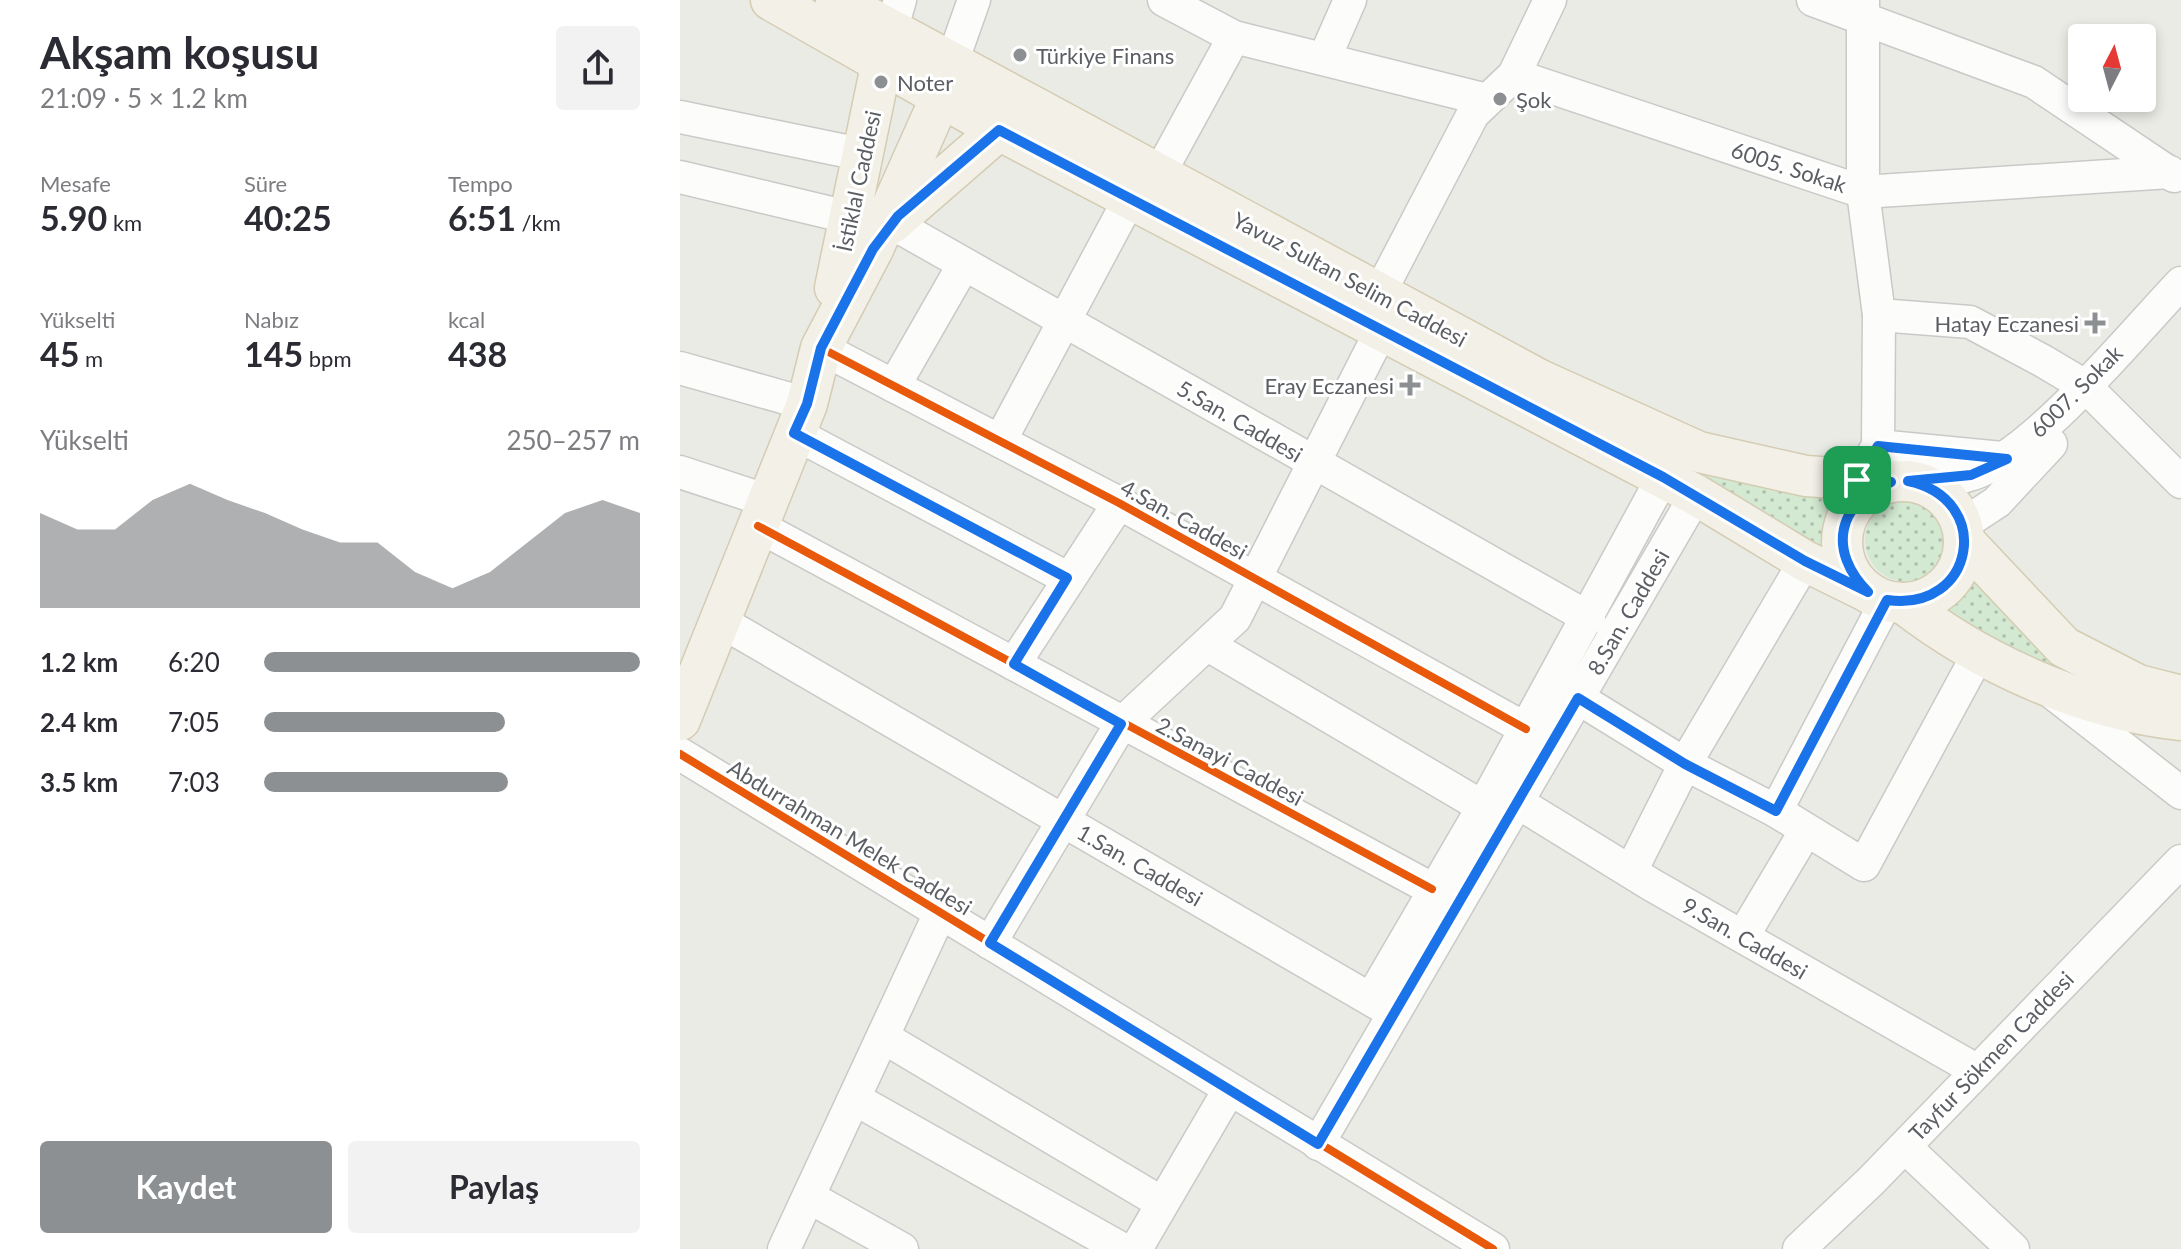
<!DOCTYPE html>
<html lang="tr">
<head>
<meta charset="utf-8">
<style>
	body { margin:0; font-family:Lato,sans-serif; background:#f2f2f3; color:#2b2b33; height:100vh; display:flex; flex-direction:column; font-size:30px; white-space:nowrap }
	* { box-sizing:border-box; margin:0 }
	p { font-size:26px; color:#7c7c81 }
	.icon { flex:none; width:44px; height:44px; fill:none; stroke:currentColor; stroke-width:2; stroke-linecap:round; stroke-linejoin:round }
	.map { position:relative; flex:1; overflow:hidden }
	.side { display:flex; flex-direction:column; background:#fff; width:680px }
	.side>* { flex:none }
	.needle { width:52px; rotate:6deg }
	.tools { position:absolute; left:1388px; top:24px; display:grid; gap:16px }
	.tools a { display:grid; place-items:center; width:88px; height:88px; border-radius:8px; background:#fff; box-shadow:0 4px 12px #0003; font-size:40px }
	.pin { position:absolute; display:grid; place-items:center; width:68px; height:68px; color:#fff; margin:-34px; border-radius:16px; box-shadow:0 4px 12px #0006 }
	.round { display:grid; place-items:center; flex:none; width:84px; height:84px; border-radius:8px; background:#f2f2f3 }
	.summary { display:flex; align-items:center; justify-content:space-between; height:136px; padding:0 40px }
	h1 { font-size:44px; font-weight:700; line-height:60px }
	.figures { display:grid; grid-template-columns:repeat(3,1fr); gap:12px; height:136px; padding:8px 40px }
	.figures div { display:grid; align-content:center }
	.figures b { font-size:34px; font-weight:700 }
	.figures small { font-size:22px; font-weight:400 }
	.figures p { font-size:22px }
	.chart { height:224px; padding:16px 40px }
	.chart p { display:flex; justify-content:space-between }
	.chart svg { width:100%; height:144px; margin-top:8px; fill:#8d9092; opacity:.7 }
	.button { display:flex; gap:16px; margin-top:auto; padding:16px 40px }
	.button a { flex:1; height:92px; border-radius:8px; background:#8d9092; color:#fff; font-size:32px; font-weight:700; line-height:92px; text-align:center }
	.button a+a { background:#f2f2f3; color:#2b2b33 }
	ul { padding:0 40px; list-style:none; font-size:26px }
	li { display:grid; grid-template-columns:128px 96px 1fr; align-items:center; height:60px }
	li i { height:20px; border-radius:10px; background:#8d9092 }
	main { display:flex; flex:1; min-height:0 }
	.map>svg:first-child { display:block }
	.grass { fill:url(#grass-dots) }
	.lines { fill:none; stroke-linecap:round; stroke-linejoin:round }
	.minor-casing { stroke:#c9c9c8; stroke-width:35 }
	.major-casing { stroke:#d4ccb3; stroke-width:43 }
	.minor { stroke:#fcfcfb; stroke-width:32 }
	.major { stroke:#f3f1e7; stroke-width:40 }
	.cycleway-casing { stroke:#fff; stroke-width:13 }
	.cycleway { stroke:#e8590c; stroke-width:8 }
	.route-casing { stroke:#fff; stroke-width:16 }
	.route { stroke:#1a73e8; stroke-width:10 }
	.poi-dot { fill:#8d9092; stroke:#fff; stroke-width:3 }
	.labels { text-anchor:middle; dominant-baseline:central; stroke-width:6; stroke-linejoin:round; paint-order:stroke }
	.poi-label { font-size:22px; fill:#5b5f64; stroke:#fff; text-anchor:start }
	.street-label { font-size:22px; fill:#5b5f64; stroke:#fff }
</style>
</head>
<body>
<main>
<section class="side">
<div class="summary"><div><h1>Akşam koşusu</h1><p>21:09 · 5 × 1.2 km</p></div><a class="round"><svg class="icon" aria-label="share" viewBox="0 0 24 24"><path d="M12 15V3M7 8l5-5 5 5M5 13v7h14v-7"/></svg></a></div>
<div class="figures">
<div><p>Mesafe</p><b>5.90<small> km</small></b></div>
<div><p>Süre</p><b>40:25</b></div>
<div><p>Tempo</p><b>6:51<small> /km</small></b></div>
</div>
<div class="figures">
<div><p>Yükselti</p><b>45<small> m</small></b></div>
<div><p>Nabız</p><b>145<small> bpm</small></b></div>
<div><p>kcal</p><b>438</b></div>
</div>
<div class="chart"><p><span>Yükselti</span>250–257 m</p>
<svg viewBox="0 0 160 44" preserveAspectRatio="none"><path d="M0 44V15L10 20L20 20L30 11L40 6L50 11L60 15L70 20L80 24L90 24L100 33L110 38L120 33L130 24L140 15L150 11L160 15V44z"/></svg>
</div>
<ul>
<li><b>1.2 km</b>6:20<i style="width:100%"></i></li>
<li><b>2.4 km</b>7:05<i style="width:64%"></i></li>
<li><b>3.5 km</b>7:03<i style="width:65%"></i></li>
</ul>
<div class="button"><a>Kaydet</a><a>Paylaş</a></div>
</section>
<div class="map">
<svg width="1501" height="1249" viewBox="0 0 1501 1249">
	<defs>
		<pattern id="grass-dots" width="8" height="8" patternUnits="userSpaceOnUse" patternTransform="scale(2)"><rect width="8" height="8" fill="#d3e9d1"/><path d="M2 2h.1M6 6h.1" fill="none" stroke="#aec0ad" stroke-width="1.8" stroke-linecap="round"/></pattern>
	</defs>
	<rect width="100%" height="100%" fill="#ebebe6"/>
	<g class="grass">
		<path d="M965,466l163,27 40,-4 -13,56 1,19z"/>
		<circle cx="1227" cy="540" r="42"/>
		<path d="M1296,562l80,108 -130,-58 24,-13z"/>
	</g>
	<g class="lines">
		<g class="minor-casing">
			<g id="minor">
				<path d="M484,0l70,37 253,63"/>
				<path d="M1133,0l221,82 140,94"/>
				<path d="M205,51l15,-51"/>
				<path d="M645,57l25,-57"/>
				<path d="M834,75l349,117 307,-20"/>
				<path d="M265,82l29,-82"/>
				<path d="M0,117l185,38"/>
				<path d="M478,176l76,-139"/>
				<path d="M0,177l172,41"/>
				<path d="M212,223l697,395"/>
				<path d="M699,294l94,-180 41,-39 36,-75"/>
				<path d="M1199,315l91,7 73,39 42,25 96,96"/>
				<path d="M141,348l298,155 407,226"/>
				<path d="M0,368l127,36"/>
				<path d="M214,386l70,-122"/>
				<path d="M114,433l273,145"/>
				<path d="M320,441l130,-243"/>
				<path d="M1198,446l124,12"/>
				<path d="M0,472l88,29"/>
				<path d="M1177,480l21,-34 1,-131 -16,-123v-192"/>
				<path d="M1228,481c20,-1 42,0 61,-6 62,-16 165,-143 212,-192"/>
				<path d="M1282,525l35,-23 54,-58"/>
				<path d="M78,526l674,363"/>
				<path d="M40,621l674,392"/>
				<path d="M528,645l275,162"/>
				<path d="M334,664l105,-161"/>
				<path d="M1374,694l127,99"/>
				<path d="M898,698l107,66 91,47 88,54 116,-214"/>
				<path d="M0,754l813,495"/>
				<path d="M837,802l135,83 324,185"/>
				<path d="M1096,811l111,-211"/>
				<path d="M951,871l54,-107 120,-203"/>
				<path d="M1063,936l62,-104"/>
				<path d="M310,943l131,-219 114,-106 147,-289"/>
				<path d="M691,999l112,-192 180,-330"/>
				<path d="M203,1037l279,166"/>
				<path d="M175,1099l267,150"/>
				<path d="M638,1144l378,-649"/>
				<path d="M1225,1147l108,102"/>
				<path d="M129,1197l93,52"/>
				<path d="M104,1249l156,-336"/>
				<path d="M456,1249l93,-159"/>
				<path d="M1119,1249l72,-68 310,-320"/>
			</g>
		</g>
		<g class="major-casing">
			<g id="major">
				<path d="M91,0l228,130 697,365 109,66 63,31"/>
				<path d="M156,0l704,380 159,72 107,24 85,6"/>
				<path d="M212,223l107,-93"/>
				<path d="M155,288l47,-227"/>
				<circle cx="1223" cy="542" r="61"/>
				<path d="M1284,541l100,106 74,38 43,11"/>
				<path d="M1223,603c77,60 180,107 278,117"/>
				<path d="M0,720l127,-316 14,-56 52,-99 68,-152"/>
			</g>
		</g>
		<use href="#minor" class="minor"/>
		<use href="#major" class="major"/>
		<g class="cycleway-casing">
			<g id="cycleway">
				<path d="M141,348l298,155 407,226"/>
				<path d="M78,526l674,363"/>
				<path d="M0,754l813,495"/>
			</g>
		</g>
		<use href="#cycleway" class="cycleway"/>
	</g>
	<g class="lines">
		<g class="route-casing">
			<path id="route" d="M319,130l664,347 142,84 63,31c-41,-41 -31,-90 23,-110l-34,-2 21,-34 129,13 -36,16 -63,6c87,18 67,132 -21,119l-111,211 -91,-47 -107,-66 -260,446 -328,-201 131,-219 -107,-60 53,-86 -273,-145 13,-29 14,-56 52,-99 25,-33z"/>
		</g>
		<use href="#route" class="route"/>
	</g>
	<g class="poi-dot">
		<circle cx="340" cy="55" r="8"/>
		<circle cx="201" cy="82" r="8"/>
		<circle cx="820" cy="99" r="8"/>
		<path d="M1411 311h8v8h8v8h-8v8h-8v-8h-8v-8h8z"/>
		<path d="M726 373h8v8h8v8h-8v8h-8v-8h-8v-8h8z"/>
	</g>
	<g class="labels">
		<g class="poi-label">
			<text x="356" y="55">Türkiye Finans</text>
			<text x="217" y="82">Noter</text>
			<text x="836" y="99">Şok</text>
			<text x="1399" y="323" text-anchor="end">Hatay Eczanesi</text>
			<text x="714" y="385" text-anchor="end">Eray Eczanesi</text>
		</g>
		<g class="street-label">
			<text transform="translate(1109 167) rotate(18)">6005. Sokak</text>
			<text transform="translate(178 181) rotate(-78)">İstiklal Caddesi</text>
			<text transform="translate(670 279) rotate(28)">Yavuz Sultan Selim Caddesi</text>
			<text transform="translate(1396 391) rotate(-45)">6007. Sokak</text>
			<text transform="translate(560 421) rotate(30)">5.San. Caddesi</text>
			<text transform="translate(504 519) rotate(29)">4.San. Caddesi</text>
			<text transform="translate(948 612) rotate(-60)">8.San. Caddesi</text>
			<text transform="translate(550 761) rotate(28)">2.Sanayi Caddesi</text>
			<text transform="translate(170 837) rotate(31)">Abdurrahman Melek Caddesi</text>
			<text transform="translate(460 865) rotate(30)">1.San. Caddesi</text>
			<text transform="translate(1065 938) rotate(30)">9.San. Caddesi</text>
			<text transform="translate(1311 1056) rotate(-46)">Tayfur Sökmen Caddesi</text>
		</g>
	</g>
</svg>
<div class="tools">
<a><svg class="needle" viewBox="-14 -14 28 28"><path d="M0-13l5 13h-10z" fill="#e53935"/><path d="M0 13l5-13h-10z" fill="#7c7c81"/></svg></a>
</div>
<div class="pin" style="left:1177px;top:480px;background:#1e9e55"><svg class="icon" aria-label="arrive" viewBox="0 0 24 24"><path d="M6 21V4h12l-3 4 3 4H6"/></svg></div>
</div>
</main>
</body>
</html>
